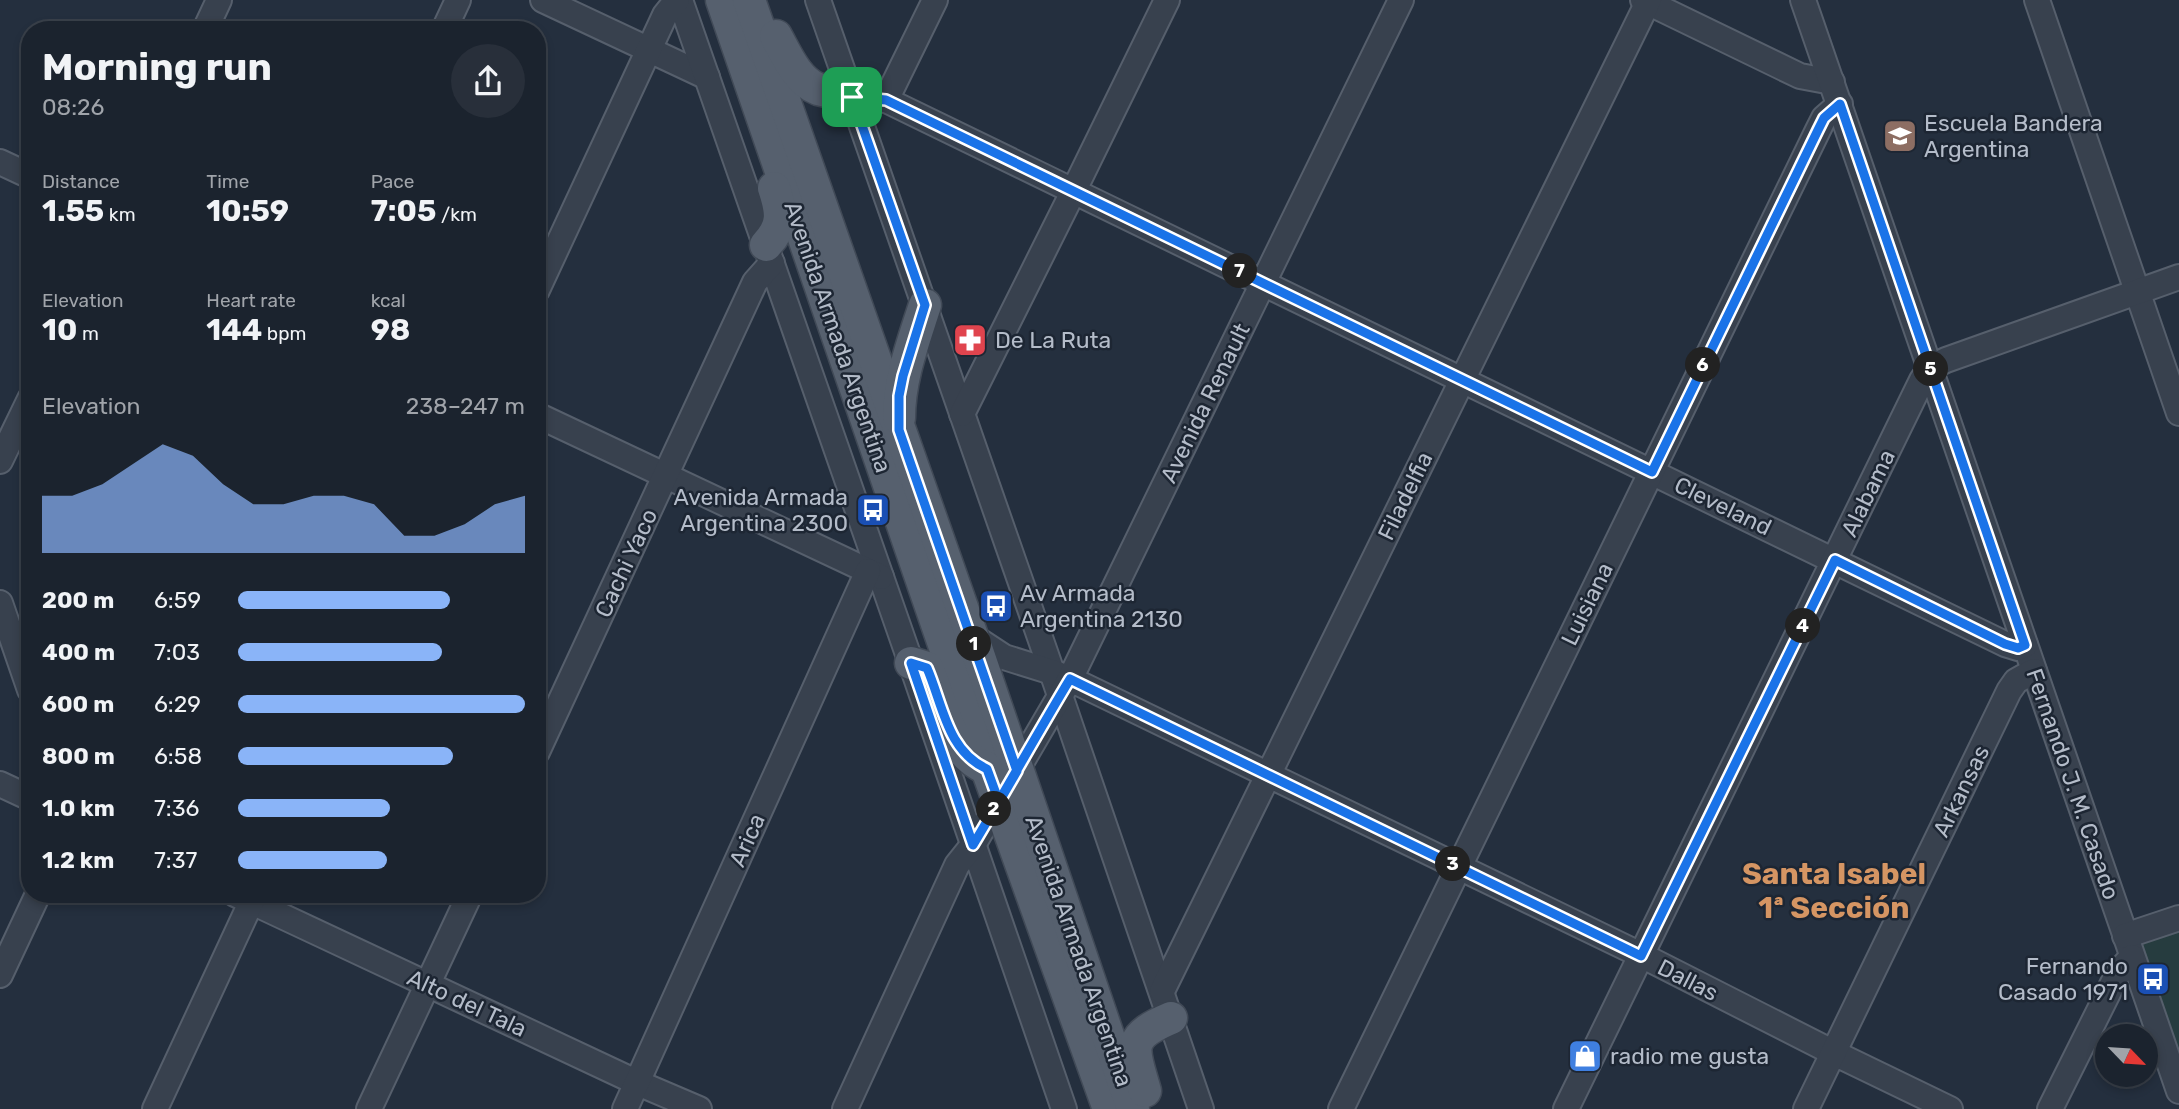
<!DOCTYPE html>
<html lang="en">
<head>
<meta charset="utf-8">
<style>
	body { margin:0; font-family:Rubik,sans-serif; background:#282f3a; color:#f1f3f6; height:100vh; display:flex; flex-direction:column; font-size:26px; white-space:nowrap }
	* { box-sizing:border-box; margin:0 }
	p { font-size:23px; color:#a0a4aa }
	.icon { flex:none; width:38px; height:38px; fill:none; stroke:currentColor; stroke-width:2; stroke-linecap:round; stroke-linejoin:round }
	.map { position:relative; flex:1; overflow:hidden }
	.drawer { position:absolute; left:21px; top:21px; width:525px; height:882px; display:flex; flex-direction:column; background:#1b232e; border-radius:28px; box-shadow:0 4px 10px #0003,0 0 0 2px #39404a }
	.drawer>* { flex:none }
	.needle { width:46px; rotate:115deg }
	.tools { position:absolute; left:2095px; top:1024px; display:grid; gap:14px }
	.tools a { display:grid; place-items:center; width:63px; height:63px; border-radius:50%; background:#1b232e; box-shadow:0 4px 10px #0003,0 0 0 2px #39404a; font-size:35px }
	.pin { position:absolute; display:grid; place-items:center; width:60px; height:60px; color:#fff; margin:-30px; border-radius:14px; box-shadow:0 4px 10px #0006 }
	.km { position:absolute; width:35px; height:35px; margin:-18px; border-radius:50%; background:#222; color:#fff; font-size:19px; line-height:35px; text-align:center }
	.round { display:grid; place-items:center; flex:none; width:74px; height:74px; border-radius:37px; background:#282f3a }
	.summary { display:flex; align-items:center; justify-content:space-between; height:119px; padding:0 21px }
	h1 { font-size:38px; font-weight:700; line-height:52px }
	.figures { display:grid; grid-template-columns:repeat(3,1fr); gap:10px; height:119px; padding:7px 21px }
	.figures div { display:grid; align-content:center }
	.figures b { font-size:30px; font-weight:700 }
	.figures small { font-size:19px; font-weight:400 }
	.figures p { font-size:19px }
	.chart { height:196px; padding:14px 21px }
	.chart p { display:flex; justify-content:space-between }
	.chart svg { width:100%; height:126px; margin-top:7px; fill:#8ab4f8; opacity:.7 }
	ul { padding:0 21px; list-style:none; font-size:23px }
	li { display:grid; grid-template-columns:112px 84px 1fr; align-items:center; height:52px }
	li i { height:18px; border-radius:9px; background:#8ab4f8 }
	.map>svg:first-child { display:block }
	.green { fill:#263c3f }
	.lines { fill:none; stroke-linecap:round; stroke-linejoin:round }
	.minor-casing { stroke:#565f6c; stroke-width:28 }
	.major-casing { stroke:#414a57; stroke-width:35 }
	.minor { stroke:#38414e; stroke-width:24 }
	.major { stroke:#56606e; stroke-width:32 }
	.route-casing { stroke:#fff; stroke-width:14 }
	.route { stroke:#1a73e8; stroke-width:9 }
	.labels { text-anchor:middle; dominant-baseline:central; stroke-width:5; stroke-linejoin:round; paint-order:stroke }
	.poi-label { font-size:23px; fill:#b4bcc9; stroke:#1d2633; text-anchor:start }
	.street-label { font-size:23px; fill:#b4bcc9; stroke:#1d2633 }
	.district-label { font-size:30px; font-weight:bold; fill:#d59563; stroke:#1d2633 }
</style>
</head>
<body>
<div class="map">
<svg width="2179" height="1109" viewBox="0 0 2179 1109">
	<rect width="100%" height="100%" fill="#242f3e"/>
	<path class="green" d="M2179,929v136l-40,-122z"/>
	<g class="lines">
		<g class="minor-casing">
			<g id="minor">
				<path d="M543,0l164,77"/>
				<path d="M680,0l231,663 153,446"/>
				<path d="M818,0l234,672 149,437"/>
				<path d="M1643,0l157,76 32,6"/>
				<path d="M1803,0l376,1091"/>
				<path d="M2037,0l142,413"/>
				<path d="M205,30l14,-30"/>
				<path d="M444,30l14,-30"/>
				<path d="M852,97l34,3 1119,544 13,4 7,-3"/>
				<path d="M886,100l49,-100"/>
				<path d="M0,162l30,14"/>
				<path d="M537,290l128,-275 12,-15"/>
				<path d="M962,414l112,-224 93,-190"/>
				<path d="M537,415l344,162"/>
				<path d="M0,461l30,-62"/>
				<path d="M0,603l30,87"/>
				<path d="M972,636l32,21 48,15 18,7 571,276 193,98 116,56"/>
				<path d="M537,752l218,-470 17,-19"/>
				<path d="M0,784l30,14"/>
				<path d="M235,894l403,189 61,26"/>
				<path d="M2125,936l54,-18"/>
				<path d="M0,975l38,-81"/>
				<path d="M1162,991l487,-991"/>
				<path d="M155,1109l100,-215"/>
				<path d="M369,1109l101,-215"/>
				<path d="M625,1109l243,-538"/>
				<path d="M845,1109l112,-244 16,-20 97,-166 331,-679"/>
				<path d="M1341,1109l477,-979 6,-12 16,-14"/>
				<path d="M1566,1109l356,-729 9,-13 15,-7 233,-83"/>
				<path d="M1806,1109l203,-418 7,-10 18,-10"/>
				<path d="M2050,1109l63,-126 7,-13 12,-13"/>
			</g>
		</g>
		<g class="major-casing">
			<g id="major">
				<path d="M722,0l265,769 122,340"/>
				<path d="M749,0l223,636 161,473"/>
				<path d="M776,36c10,18 21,45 42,53 11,3 23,5 34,8"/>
				<path d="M766,245c18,-19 16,-33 8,-57"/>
				<path d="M899,418c0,-39 14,-75 26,-113"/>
				<path d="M911,663l16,5c16,36 20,83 59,100"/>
				<path d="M1145,1091c-12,-43 -21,-53 26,-73"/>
			</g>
		</g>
		<use href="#minor" class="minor"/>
		<use href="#major" class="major"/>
	</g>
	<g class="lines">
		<g class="route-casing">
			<path id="route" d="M852,97l73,208 -22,71 -4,20v34l118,341 -18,31 -12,-33c-40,-18 -44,-64 -60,-101l-16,-5 62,182c33,-55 64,-111 97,-166l571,277 194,-396 170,84 13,4 7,-3 -185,-541 -16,14 -6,12 -166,342 -766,-372 -34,-3"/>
		</g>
		<use href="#route" class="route"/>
	</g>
	<defs>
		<g id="school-square" transform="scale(1.75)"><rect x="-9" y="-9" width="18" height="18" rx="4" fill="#8d6e63" stroke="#1d2633"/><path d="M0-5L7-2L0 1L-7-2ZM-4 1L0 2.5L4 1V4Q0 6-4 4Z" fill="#fff"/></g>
		<g id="pharmacy-square" transform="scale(1.75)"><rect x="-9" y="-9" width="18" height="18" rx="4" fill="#e0444e" stroke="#1d2633"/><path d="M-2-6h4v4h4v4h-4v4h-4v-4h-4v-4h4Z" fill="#fff"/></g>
		<g id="bus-square" transform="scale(1.75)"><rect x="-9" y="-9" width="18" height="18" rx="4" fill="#1a4fb4" stroke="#1d2633"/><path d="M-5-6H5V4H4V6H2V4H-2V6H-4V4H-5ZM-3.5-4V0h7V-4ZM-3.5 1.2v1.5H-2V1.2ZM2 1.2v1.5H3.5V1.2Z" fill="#fff"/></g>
		<g id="shop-square" transform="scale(1.75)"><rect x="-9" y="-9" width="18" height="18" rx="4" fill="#3f7fe0" stroke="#1d2633"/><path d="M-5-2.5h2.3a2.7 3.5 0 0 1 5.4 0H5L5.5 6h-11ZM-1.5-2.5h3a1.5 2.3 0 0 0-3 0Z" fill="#fff"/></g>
	</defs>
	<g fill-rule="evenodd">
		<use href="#school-square" x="1900" y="136"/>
		<use href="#pharmacy-square" x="970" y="340"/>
		<use href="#bus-square" x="873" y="510"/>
		<use href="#bus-square" x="996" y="606"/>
		<use href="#bus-square" x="2153" y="979"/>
		<use href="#shop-square" x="1585" y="1056"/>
	</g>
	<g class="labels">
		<g class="poi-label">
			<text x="1924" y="123">Escuela Bandera<tspan x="1924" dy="26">Argentina</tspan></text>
			<text x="995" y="340">De La Ruta</text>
			<text x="848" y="497" text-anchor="end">Avenida Armada<tspan x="848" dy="26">Argentina 2300</tspan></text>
			<text x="1020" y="593">Av Armada<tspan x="1020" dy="26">Argentina 2130</tspan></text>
			<text x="2128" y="966" text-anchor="end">Fernando<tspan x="2128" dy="26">Casado 1971</tspan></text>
			<text x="1610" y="1056">radio me gusta</text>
		</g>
		<g class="street-label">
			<text transform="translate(838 337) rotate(71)">Avenida Armada Argentina</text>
			<text transform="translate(1205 403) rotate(-64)">Avenida Renault</text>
			<text transform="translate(1868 493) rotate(-64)">Alabama</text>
			<text transform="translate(1405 496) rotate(-64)">Filadelfia</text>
			<text transform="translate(1723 506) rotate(26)">Cleveland</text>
			<text transform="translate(626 563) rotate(-65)">Cachi Yaco</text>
			<text transform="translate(1587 604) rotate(-64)">Luisiana</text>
			<text transform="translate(2073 784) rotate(71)">Fernando J. M. Casado</text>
			<text transform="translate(1961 791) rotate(-64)">Arkansas</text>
			<text transform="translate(747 840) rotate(-66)">Arica</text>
			<text transform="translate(1079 951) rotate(71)">Avenida Armada Argentina</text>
			<text transform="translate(1688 980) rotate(27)">Dallas</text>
			<text transform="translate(467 1003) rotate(25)">Alto del Tala</text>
		</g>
		<g class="district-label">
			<text x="1834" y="874">Santa Isabel<tspan x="1834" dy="34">1ª Sección</tspan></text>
		</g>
	</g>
</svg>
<div class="tools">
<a><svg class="needle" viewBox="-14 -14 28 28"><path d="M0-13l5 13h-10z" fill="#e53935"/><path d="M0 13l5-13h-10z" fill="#a0a4aa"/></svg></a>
</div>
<div class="pin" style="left:852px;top:97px;background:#1e9e55"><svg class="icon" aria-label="arrive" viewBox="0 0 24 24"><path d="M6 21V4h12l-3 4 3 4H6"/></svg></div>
<b class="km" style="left:974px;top:644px">1</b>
<b class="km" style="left:994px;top:809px">2</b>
<b class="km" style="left:1453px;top:864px">3</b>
<b class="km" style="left:1803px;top:626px">4</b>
<b class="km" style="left:1931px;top:369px">5</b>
<b class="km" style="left:1703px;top:365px">6</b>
<b class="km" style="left:1240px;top:271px">7</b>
<section class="drawer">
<div class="summary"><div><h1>Morning run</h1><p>08:26</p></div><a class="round"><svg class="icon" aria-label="share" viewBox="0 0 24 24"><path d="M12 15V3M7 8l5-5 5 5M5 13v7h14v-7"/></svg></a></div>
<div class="figures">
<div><p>Distance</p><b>1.55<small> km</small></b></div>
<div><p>Time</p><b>10:59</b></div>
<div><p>Pace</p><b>7:05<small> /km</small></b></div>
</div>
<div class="figures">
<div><p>Elevation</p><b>10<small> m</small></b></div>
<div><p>Heart rate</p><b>144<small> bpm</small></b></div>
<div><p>kcal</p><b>98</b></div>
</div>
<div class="chart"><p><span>Elevation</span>238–247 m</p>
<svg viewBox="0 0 160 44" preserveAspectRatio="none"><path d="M0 44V24L10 24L20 20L30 13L40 6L50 10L60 20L70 27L80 27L90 24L100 24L110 27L120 38L130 38L140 34L150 27L160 24V44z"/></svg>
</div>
<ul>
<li><b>200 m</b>6:59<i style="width:74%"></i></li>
<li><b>400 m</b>7:03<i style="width:71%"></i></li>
<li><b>600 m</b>6:29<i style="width:100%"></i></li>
<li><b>800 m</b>6:58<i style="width:75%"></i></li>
<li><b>1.0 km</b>7:36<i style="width:53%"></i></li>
<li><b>1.2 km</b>7:37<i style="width:52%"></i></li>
</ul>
</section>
</div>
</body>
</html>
